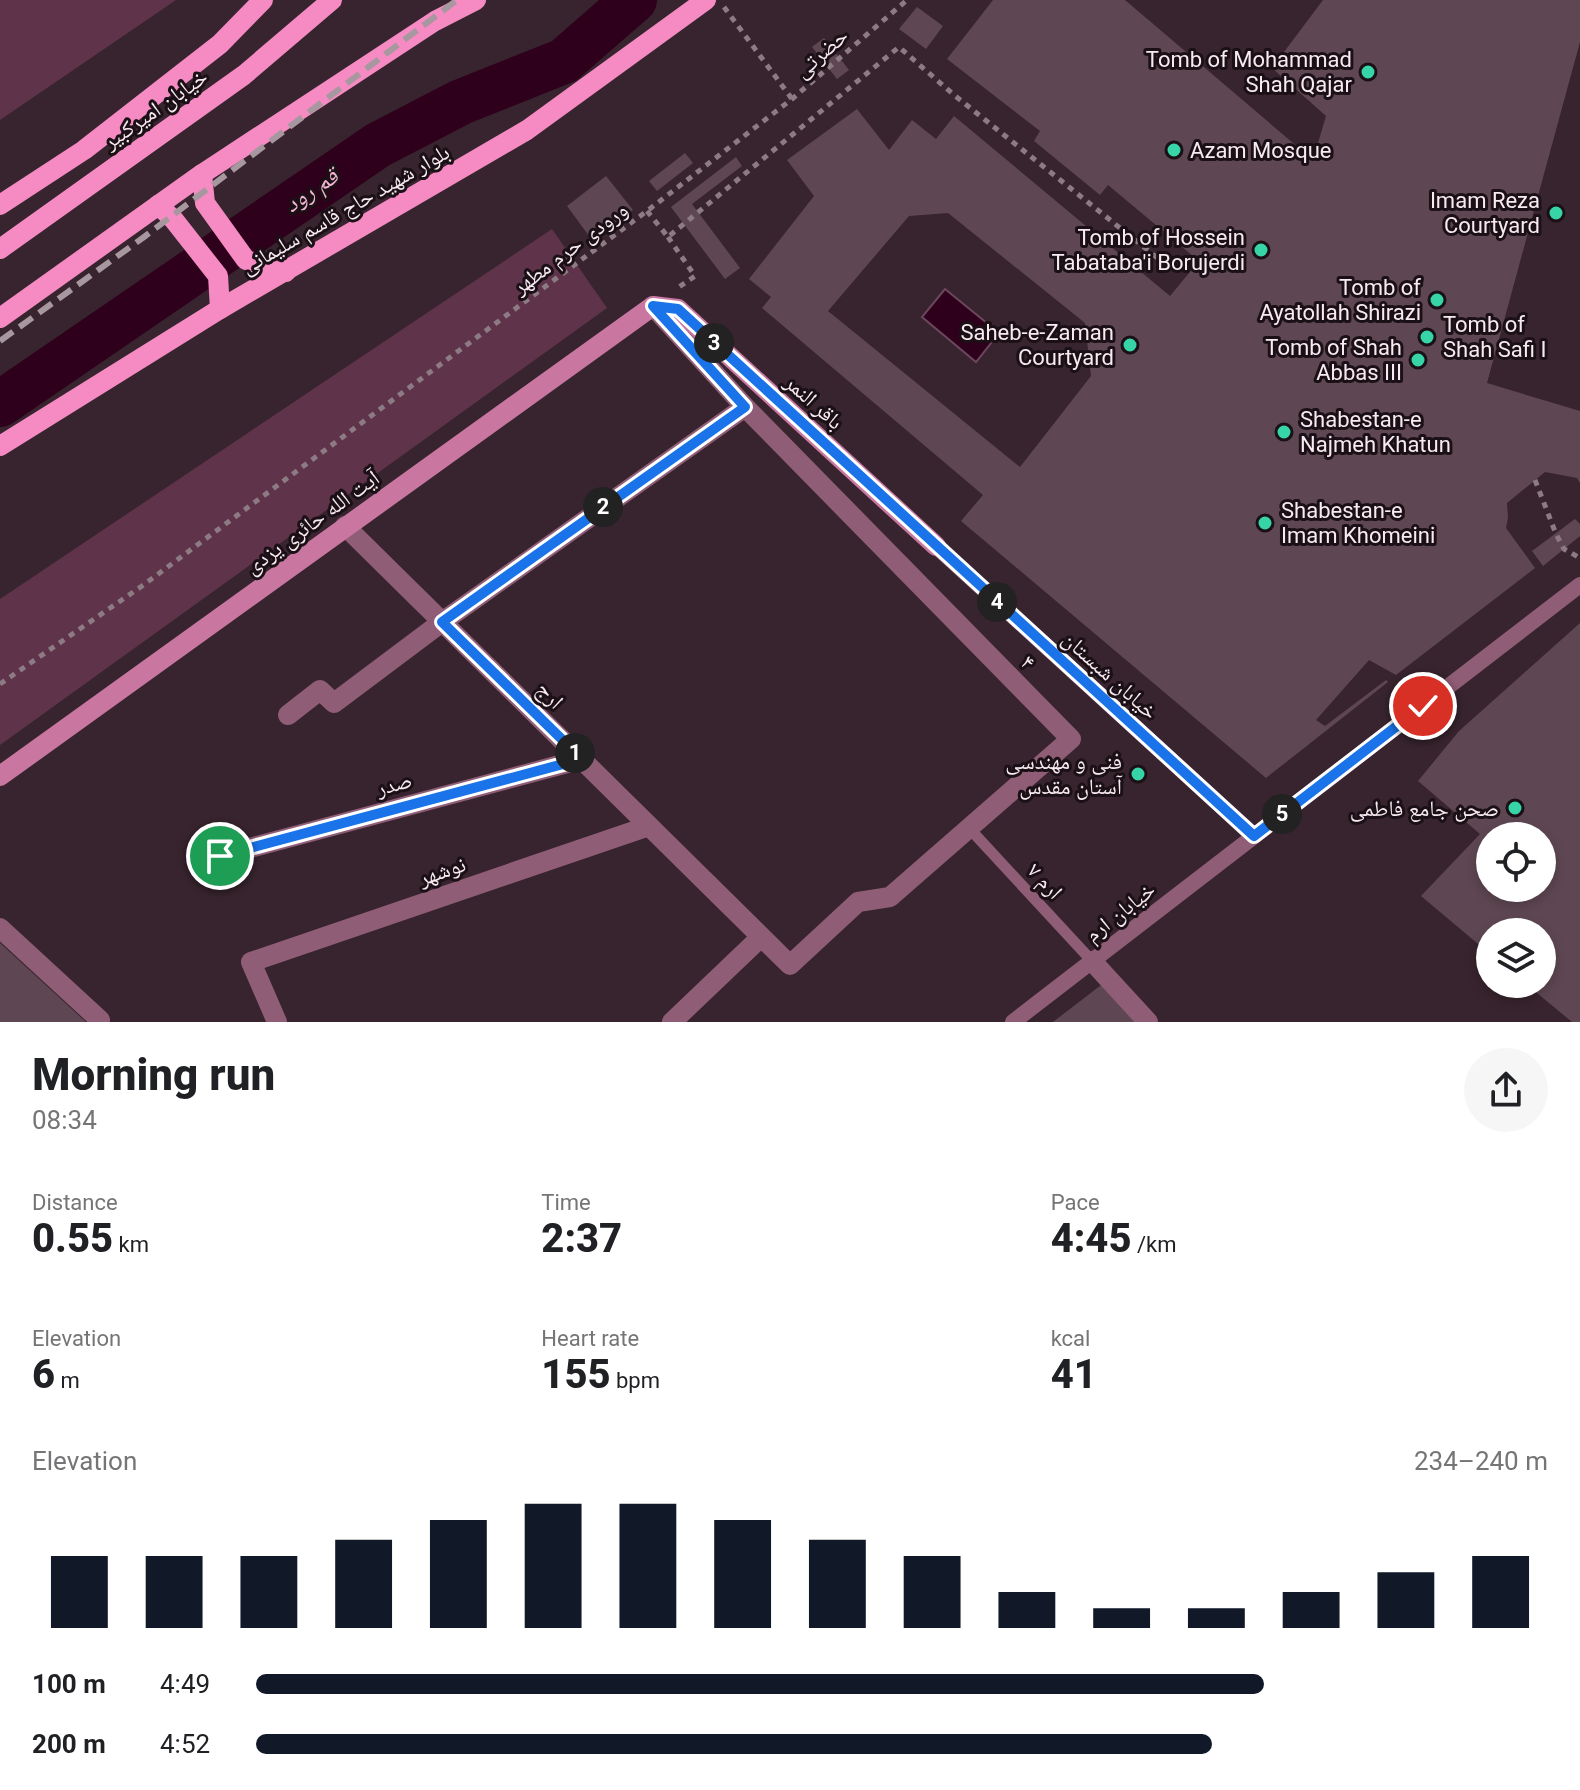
<!DOCTYPE html>
<html lang="en">
<head>
<meta charset="utf-8">
<style>
	body { margin:0; font-family:Roboto,"Noto Naskh Arabic",sans-serif; background:#f6f6f6; color:#202124; height:100vh; display:flex; flex-direction:column; font-size:30px; white-space:nowrap }
	* { box-sizing:border-box; margin:0 }
	p { font-size:26px; color:#757577 }
	.icon { flex:none; width:44px; height:44px; fill:none; stroke:currentColor; stroke-width:2; stroke-linecap:round; stroke-linejoin:round }
	.map { position:relative; height:1022px; overflow:hidden }
	.drawer { display:flex; flex-direction:column; background:#fff; flex:1 }
	.drawer>* { flex:none }
	.controls { position:absolute; left:1476px; top:822px; display:grid; gap:16px }
	.controls a { display:grid; place-items:center; width:80px; height:80px; border-radius:50%; background:#fff; box-shadow:0 4px 12px #0003; font-size:40px }
	.pin { position:absolute; display:grid; place-items:center; width:68px; height:68px; color:#fff; margin:-34px; border:4px solid #fff; border-radius:50%; box-shadow:0 2px 8px #0007 }
	.km { position:absolute; width:40px; height:40px; margin:-20px; border-radius:50%; background:#222; color:#fff; font-size:22px; line-height:40px; text-align:center }
	.round { display:grid; place-items:center; flex:none; width:84px; height:84px; border-radius:42px; background:#f6f6f6 }
	.headline { display:flex; align-items:center; justify-content:space-between; height:136px; padding:0 32px }
	h1 { font-size:44px; font-weight:800; line-height:60px }
	.stats { display:grid; grid-template-columns:repeat(3,1fr); gap:12px; height:136px; padding:8px 32px }
	.stats div { display:grid; align-content:center }
	.stats b { font-size:40px; font-weight:800 }
	.stats small { font-size:22px; font-weight:400 }
	.stats p { font-size:22px }
	.chart { height:224px; padding:16px 32px }
	.chart p { display:flex; justify-content:space-between }
	.chart svg { width:100%; height:144px; margin-top:8px; stroke:#111827; stroke-width:6 }
	ul { padding:0 32px; list-style:none; font-size:26px }
	li { display:grid; grid-template-columns:128px 96px 1fr; align-items:center; height:60px }
	li i { height:20px; border-radius:10px; background:#111827 }
	.map>svg:first-child { display:block }
	.green { fill:#5f334a }
	.water { fill:#2f001c; stroke:#6b465c; stroke-width:2 }
	.lines { fill:none; stroke-linecap:round; stroke-linejoin:round }
	.river { stroke:#2f001c; stroke-width:46 }
	.building { fill:#5e4752; fill-rule:evenodd }
	.path { stroke:#8d7b83; stroke-width:5; stroke-dasharray:6 6; stroke-linecap:butt }
	.service { stroke:#905d76; stroke-width:11 }
	.pedestrian { stroke:#905d76; stroke-width:16 }
	.minor { stroke:#905d76; stroke-width:20 }
	.secondary { stroke:#c977a1; stroke-width:20 }
	.primary { stroke:#f58bc2; stroke-width:20 }
	.rail { stroke:#a7979e; stroke-width:6; stroke-dasharray:16 8; stroke-linecap:butt }
	.route-casing { stroke:#fff; stroke-width:16 }
	.route { stroke:#1a73e8; stroke-width:10 }
	.poi-dot { fill:#36d4a7; stroke:#1a1015; stroke-width:3 }
	.labels { text-anchor:middle; dominant-baseline:central; stroke-width:6; stroke-linejoin:round; paint-order:stroke }
	.street-label { font-size:22px; fill:#f8eaf0; stroke:#1a1015 }
	.poi-label { font-size:22px; fill:#f8eaf0; stroke:#1a1015; text-anchor:end }
	.water-label { font-size:24px; font-style:italic; fill:#f3b4d2; stroke:#1a1015 }
</style>
</head>
<body>
<div class="map">
<svg width="1580" height="1022" viewBox="0 0 1580 1022">
	<rect width="100%" height="100%" fill="#38242e"/>
	<g class="green">
		<path d="M0,0h176l-176,120z"/>
		<path d="M552,229l55,79 -607,437v-146z"/>
	</g>
	<path class="water" d="M945,289l54,44 -23,29 -54,-45z"/>
	<g class="lines">
		<path class="river" d="M0,404l378,-259 83,-43 103,-41 70,-61"/>
	</g>
	<g class="building">
		<path d="M993,0h132l188,160 13,-44 -54,-48 51,-68h257v42l-93,341 93,28v72l-3,-5 -32,-6 -38,31 1,15 -2,10 29,40 -139,107 -27,-15 -53,60 9,6 61,-46 2,2 -122,96 -305,-257 22,-26 -221,-187 9,-11 -22,-18 65,-83 -27,-36 70,-51 32,41 23,-30 24,19 18,-23 216,180 29,-35 -91,-76 -8,10 -66,-54 6,-10 -93,-72zM948,213l137,110 6,53 -71,91 -192,-156 81,-95z"/>
		<path d="M917,7l26,19 -17,23 -27,-20z"/>
		<path d="M824,38l25,32 -12,9 -25,-32z"/>
		<path d="M685,153l8,10 -36,28 -8,-10z"/>
		<path d="M736,157l6,9 -50,38 48,64 -15,11 -54,-72z"/>
		<path d="M606,176l27,34 -41,30 -25,-34z"/>
		<path d="M1575,519l5,5v12l-37,30 -11,-15z"/>
		<path d="M1580,623v399h-8l-46,-38h16v-52h-52v22l-69,-58 59,-62 -62,-53 41,-50zM1490,836h52v52h-52z"/>
		<path d="M0,943l86,79h-86z"/>
		<path d="M1105,982l38,40h-90z"/>
	</g>
	<g class="lines">
		<g class="path">
			<path d="M724,7l68,92"/>
			<path d="M647,211l21,26 231,-190 55,48 216,173"/>
			<path d="M668,237l27,39 -16,11"/>
			<path d="M1535,480l21,54 8,15 16,9"/>
			<path d="M0,684l142,-98 505,-375 145,-112 115,-99"/>
		</g>
		<path class="service" d="M969,828l123,133"/>
		<g class="pedestrian">
			<path d="M936,546l318,290"/>
			<path d="M1013,1022l567,-437"/>
		</g>
		<g class="minor">
			<path d="M345,526l445,439 68,-63 32,-5 181,-158 -326,-332 -92,-101"/>
			<path d="M288,715l32,-25 14,13 108,-81 303,-215"/>
			<path d="M220,856l362,-97"/>
			<path d="M0,928l100,92"/>
			<path d="M1092,961l56,61"/>
			<path d="M277,1022l-26,-60 398,-136"/>
			<path d="M672,1022l89,-85"/>
		</g>
		<path class="secondary" d="M0,776l653,-470 25,3 258,237"/>
		<g class="primary">
			<path d="M202,174l3,29 41,57 40,12"/>
			<path d="M0,205l84,-55 136,-106 43,-44"/>
			<path d="M158,205l16,15 44,56 2,33"/>
			<path d="M0,249l244,-174 88,-75"/>
			<path d="M0,318l202,-144 233,-153 41,-21"/>
			<path d="M0,446l220,-137 307,-179 179,-130"/>
		</g>
		<path class="rail" d="M0,341l144,-104 313,-237"/>
	</g>
	<g class="lines">
		<g class="route-casing">
			<path id="route" d="M220,856l362,-97 -140,-137 303,-215 -92,-101 25,3 576,527 169,-130"/>
		</g>
		<use href="#route" class="route"/>
	</g>
	<g class="poi-dot">
		<circle cx="1368" cy="72" r="8"/>
		<circle cx="1174" cy="150" r="8"/>
		<circle cx="1556" cy="213" r="8"/>
		<circle cx="1261" cy="250" r="8"/>
		<circle cx="1437" cy="300" r="8"/>
		<circle cx="1427" cy="337" r="8"/>
		<circle cx="1130" cy="345" r="8"/>
		<circle cx="1418" cy="360" r="8"/>
		<circle cx="1284" cy="432" r="8"/>
		<circle cx="1265" cy="523" r="8"/>
		<circle cx="1138" cy="774" r="8"/>
		<circle cx="1515" cy="808" r="8"/>
	</g>
	<g class="labels">
		<g class="street-label">
			<text transform="translate(821 53) rotate(-41)">حضرتی</text>
			<text transform="translate(155 109) rotate(-35)">خیابان امیرکبیر</text>
			<text transform="translate(345 209) rotate(-30)">بلوار شهید حاج قاسم سلیمانی</text>
			<text transform="translate(570 248) rotate(-37)">ورودی حرم مطهر</text>
			<text transform="translate(814 402) rotate(42)">باقر النمر</text>
			<text transform="translate(312 522) rotate(-36)">آیت الله‌ حائری‌ یزدی</text>
			<text transform="translate(1028 662) rotate(46)">۴</text>
			<text transform="translate(1110 675) rotate(42)">خیابان شبستان</text>
			<text transform="translate(550 695) rotate(45)">ارج</text>
			<text transform="translate(394 784) rotate(-15)">صدر</text>
			<text transform="translate(442 871) rotate(-19)">نوشهر</text>
			<text transform="translate(1045 881) rotate(47)">ارم ۷</text>
			<text transform="translate(1120 912) rotate(-38)">خیابان ارم</text>
		</g>
		<g class="poi-label">
			<text x="1352" y="59">Tomb of Mohammad<tspan x="1352" dy="25">Shah Qajar</tspan></text>
			<text x="1190" y="150" text-anchor="start">Azam Mosque</text>
			<text x="1540" y="200">Imam Reza<tspan x="1540" dy="25">Courtyard</tspan></text>
			<text x="1245" y="237">Tomb of Hossein<tspan x="1245" dy="25">Tabataba'i Borujerdi</tspan></text>
			<text x="1421" y="287">Tomb of<tspan x="1421" dy="25">Ayatollah Shirazi</tspan></text>
			<text x="1443" y="324" text-anchor="start">Tomb of<tspan x="1443" dy="25">Shah Safi I</tspan></text>
			<text x="1114" y="332">Saheb-e-Zaman<tspan x="1114" dy="25">Courtyard</tspan></text>
			<text x="1402" y="347">Tomb of Shah<tspan x="1402" dy="25">Abbas III</tspan></text>
			<text x="1300" y="419" text-anchor="start">Shabestan-e<tspan x="1300" dy="25">Najmeh Khatun</tspan></text>
			<text x="1281" y="510" text-anchor="start">Shabestan-e<tspan x="1281" dy="25">Imam Khomeini</tspan></text>
			<text x="1122" y="761">فنی و مهندسی<tspan x="1122" dy="25">آستان مقدس</tspan></text>
			<text x="1499" y="808">صحن جامع فاطمی</text>
		</g>
		<g class="water-label">
			<text transform="translate(311 190) rotate(-34)">قم رود</text>
		</g>
	</g>
</svg>
<div class="controls">
<a><svg class="icon" aria-label="locate" viewBox="0 0 24 24"><circle cx="12" cy="12" r="6"/><path d="M12 2v4M12 18v4M2 12h4M18 12h4"/></svg></a>
<a><svg class="icon" aria-label="layers" viewBox="0 0 24 24"><path d="M12 4l9 5-9 5-9-5zM3 14l9 5 9-5"/></svg></a>
</div>
<div class="pin" style="left:220px;top:856px;background:#1e9e55"><svg class="icon" aria-label="arrive" viewBox="0 0 24 24"><path d="M6 21V4h12l-3 4 3 4H6"/></svg></div>
<div class="pin" style="left:1423px;top:706px;background:#d93025"><svg class="icon" aria-label="check" viewBox="0 0 24 24"><path d="M5 12l5 5 9-10"/></svg></div>
<b class="km" style="left:575px;top:753px">1</b>
<b class="km" style="left:603px;top:507px">2</b>
<b class="km" style="left:714px;top:343px">3</b>
<b class="km" style="left:997px;top:602px">4</b>
<b class="km" style="left:1282px;top:814px">5</b>
</div>
<section class="drawer">
<div class="headline"><div><h1>Morning run</h1><p>08:34</p></div><a class="round"><svg class="icon" aria-label="share" viewBox="0 0 24 24"><path d="M12 15V3M7 8l5-5 5 5M5 13v7h14v-7"/></svg></a></div>
<div class="stats">
<div><p>Distance</p><b>0.55<small> km</small></b></div>
<div><p>Time</p><b>2:37</b></div>
<div><p>Pace</p><b>4:45<small> /km</small></b></div>
</div>
<div class="stats">
<div><p>Elevation</p><b>6<small> m</small></b></div>
<div><p>Heart rate</p><b>155<small> bpm</small></b></div>
<div><p>kcal</p><b>41</b></div>
</div>
<div class="chart"><p><span>Elevation</span>234–240 m</p>
<svg viewBox="0 0 160 44" preserveAspectRatio="none"><path d="M5 44V22M15 44V22M25 44V22M35 44V17M45 44V11M55 44V6M65 44V6M75 44V11M85 44V17M95 44V22M105 44V33M115 44V38M125 44V38M135 44V33M145 44V27M155 44V22"/></svg>
</div>
<ul>
<li><b>100 m</b>4:49<i style="width:78%"></i></li>
<li><b>200 m</b>4:52<i style="width:74%"></i></li>
</ul>
</section>
</body>
</html>
